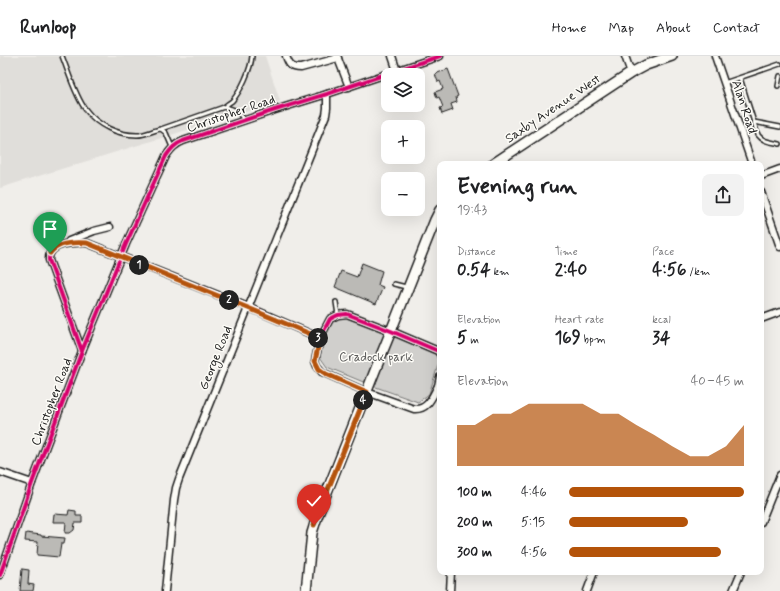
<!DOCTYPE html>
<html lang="en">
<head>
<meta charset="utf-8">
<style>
	body { margin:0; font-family:Mynerve,sans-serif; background:#f2f2f2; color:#202124; height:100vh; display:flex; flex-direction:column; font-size:15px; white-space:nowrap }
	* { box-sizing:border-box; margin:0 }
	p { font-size:13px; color:#757577 }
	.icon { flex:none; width:22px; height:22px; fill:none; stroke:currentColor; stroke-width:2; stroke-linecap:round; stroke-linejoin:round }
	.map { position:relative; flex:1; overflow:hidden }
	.panel { position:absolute; left:437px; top:105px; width:327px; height:414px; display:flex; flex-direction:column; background:#fff; border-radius:8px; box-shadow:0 4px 16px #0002 }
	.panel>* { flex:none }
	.controls { position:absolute; left:381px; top:12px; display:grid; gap:8px }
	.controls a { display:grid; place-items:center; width:44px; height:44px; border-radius:8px; background:#fff; box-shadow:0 4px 16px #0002; font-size:20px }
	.pin { position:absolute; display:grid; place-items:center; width:34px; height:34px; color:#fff; margin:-41px -17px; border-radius:50% 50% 50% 0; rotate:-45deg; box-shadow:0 0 4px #0007 }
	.pin .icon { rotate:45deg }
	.km { position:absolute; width:20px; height:20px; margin:-10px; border-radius:50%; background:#222; color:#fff; font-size:11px; line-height:20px; text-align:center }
	.round { display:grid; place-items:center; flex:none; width:42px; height:42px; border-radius:8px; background:#f2f2f2 }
	.headline { display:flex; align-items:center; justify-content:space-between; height:68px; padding:0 20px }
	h1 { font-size:22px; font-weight:700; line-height:30px }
	.metrics { display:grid; grid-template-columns:repeat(3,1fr); gap:6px; height:68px; padding:4px 20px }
	.metrics div { display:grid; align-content:center }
	.metrics b { font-size:17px; font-weight:700 }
	.metrics small { font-size:11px; font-weight:400 }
	.metrics p { font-size:11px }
	.chart { height:112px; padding:8px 20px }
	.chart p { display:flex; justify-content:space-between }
	.chart svg { width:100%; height:72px; margin-top:4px; fill:#b45309; opacity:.7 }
	ul { padding:0 20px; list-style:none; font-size:13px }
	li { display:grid; grid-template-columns:64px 48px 1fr; align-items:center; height:30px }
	li i { height:10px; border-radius:5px; background:#b45309 }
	header { display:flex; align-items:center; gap:24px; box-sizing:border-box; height:56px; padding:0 20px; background:#fff; border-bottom:1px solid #e0e0e0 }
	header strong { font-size:19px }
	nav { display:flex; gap:22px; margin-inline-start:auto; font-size:14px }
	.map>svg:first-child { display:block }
	.built { fill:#e0deda }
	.green { fill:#d0cfcc; stroke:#767674 }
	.building { fill:#bbbab6; stroke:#1c1c1c }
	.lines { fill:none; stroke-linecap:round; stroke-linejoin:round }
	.lane-casing { stroke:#1c1c1c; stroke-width:6 }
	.street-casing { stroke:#1c1c1c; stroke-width:9 }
	.secondary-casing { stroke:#1c1c1c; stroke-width:12 }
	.lane { stroke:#fdfcf7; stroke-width:3 }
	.street { stroke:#fdfcf7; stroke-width:6 }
	.secondary { stroke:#fdfcf7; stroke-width:9 }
	.cycleway-casing { stroke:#fdfcf7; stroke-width:6 }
	.cycleway { stroke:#d6006c; stroke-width:4 }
	.route-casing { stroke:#fff; stroke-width:8 }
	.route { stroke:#b45309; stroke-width:5 }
	.labels { text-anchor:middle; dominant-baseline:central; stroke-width:3; stroke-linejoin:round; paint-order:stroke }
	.street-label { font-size:13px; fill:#1c1c1c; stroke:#fdfcf7 }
	.park-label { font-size:13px; fill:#5b5b5a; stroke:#fdfcf7 }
</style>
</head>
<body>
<header>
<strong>Runloop</strong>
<nav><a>Home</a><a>Map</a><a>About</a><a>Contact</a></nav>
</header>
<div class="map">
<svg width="780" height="535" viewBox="0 0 780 535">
	<rect width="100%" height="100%" fill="#f0eeea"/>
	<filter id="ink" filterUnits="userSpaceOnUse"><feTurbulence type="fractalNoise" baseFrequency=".025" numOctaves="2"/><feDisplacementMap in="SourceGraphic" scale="8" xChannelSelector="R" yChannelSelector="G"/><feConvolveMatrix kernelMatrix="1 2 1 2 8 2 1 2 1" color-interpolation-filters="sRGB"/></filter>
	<g filter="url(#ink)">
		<path class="built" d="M0,0h265l15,45 -280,87z"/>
		<path class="green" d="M348,260l86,35 5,11 -10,32 -11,8 -45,-16 -46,-19 -7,-10c3,-13 5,-33 19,-40 2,-1 6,-1 9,-1z"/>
		<g class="building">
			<path d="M448,13l10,27 -2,1 1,5 -6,2 2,6 -11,4 -2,-6 3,-1 -4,-10 -2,1 -2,-6 8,-3 -3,-8 -2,1 -3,-8z"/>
			<path d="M362,207l20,8 -4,14 5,2 -7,17 -41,-17 6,-16 16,6z"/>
			<path d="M69,454l7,1v5h6v7h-7l-1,7 -4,3h-5l1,-11h-13l1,-8 14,1z"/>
			<path d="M26,477l15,2v1l24,2 -1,6h-3l-2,13 -22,-2 1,-13 -13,-1z"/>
			<path d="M22,513l7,1 -1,14 6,1 -1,6h-13z"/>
		</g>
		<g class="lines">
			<g class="lane-casing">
				<g id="lane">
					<path d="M62,0c6,15 14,42 24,54 12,16 32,25 51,25 9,0 16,-5 24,-6l5,4 6,14"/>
					<path d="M740,22l18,57c5,7 14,7 22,9"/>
					<path d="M724,27l56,-19"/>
					<path d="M778,30l2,-10"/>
					<path d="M224,51c11,2 14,4 20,13"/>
					<path d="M754,66l26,5"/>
					<path d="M161,73l63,-22c2,-2 5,-4 8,-6 9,-10 19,-32 20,-45"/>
					<path d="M394,228l12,3"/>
					<path d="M336,246l2,13"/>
				</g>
			</g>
			<g class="street-casing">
				<g id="street">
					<path d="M286,0c3,9 5,12 15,12l37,-10"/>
					<path d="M337,0l12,31"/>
					<path d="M392,0l5,15"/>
					<path d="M625,0l6,17"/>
					<path d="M715,0l37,108"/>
					<path d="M761,120l19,-7"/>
					<path d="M761,136l19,55"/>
					<path d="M69,185l25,-10 16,-4"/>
					<path d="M761,263l19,-7"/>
					<path d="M320,282l-5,23 2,5 5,6 45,20 47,17c14,1 18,-12 24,-23"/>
					<path d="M82,295l-33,-91c-1,-18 26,-18 38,-17l161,64 72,31 10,-19 8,-4 9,-1 44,17 47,20 2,3"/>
					<path d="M440,321l-2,9 2,1"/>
					<path d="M0,416l32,11"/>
					<path d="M761,466l19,-47"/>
					<path d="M0,519l32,-92 50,-132 44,-107 40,-88c5,-7 9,-12 17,-15l92,-31 52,-16 113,-38"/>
					<path d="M165,535l9,-91 2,-12 3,-9 147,-364 1,-7v-14"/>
					<path d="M450,535l1,-19"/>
					<path d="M587,535l7,-19"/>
					<path d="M733,535l8,-19"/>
				</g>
			</g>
			<g class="secondary-casing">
				<g id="secondary">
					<path d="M493,108l138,-91 15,-8 26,-9"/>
					<path d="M306,535l6,-58 5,-16 65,-164 9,-22 44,-111 5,-10"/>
				</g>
			</g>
			<use href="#lane" class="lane"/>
			<use href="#street" class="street"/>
			<use href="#secondary" class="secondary"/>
			<g class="cycleway-casing">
				<g id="cycleway">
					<path d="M82,295l-33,-91c-1,-18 26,-18 38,-17l161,64 72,31 10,-19 8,-4 9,-1 44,17 47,20 2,3"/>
					<path d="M0,519l32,-92 50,-132 44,-107 40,-88c5,-7 9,-12 17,-15l92,-31 52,-16 113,-38"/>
				</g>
			</g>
			<use href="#cycleway" class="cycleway"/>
		</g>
	</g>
	<g class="lines" filter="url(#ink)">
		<g class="route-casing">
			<path id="route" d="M50,197c8,-11 25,-11 37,-10l161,65 72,30 -5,23 4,8 7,5 41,18 -50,125 -3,8"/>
		</g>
		<use href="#route" class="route"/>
	</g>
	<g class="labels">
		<g class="street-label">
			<text transform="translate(744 51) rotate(72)">Alan Road</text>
			<text transform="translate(553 53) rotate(-34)">Saxby Avenue West</text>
			<text transform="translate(231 58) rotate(-19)">Christopher Road</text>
			<text transform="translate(216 302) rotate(-68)">George Road</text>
			<text transform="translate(52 346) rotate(-69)">Christopher Road</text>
		</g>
		<g class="park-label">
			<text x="376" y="301">Cradock park</text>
		</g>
	</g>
</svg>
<div class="controls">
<a><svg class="icon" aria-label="layers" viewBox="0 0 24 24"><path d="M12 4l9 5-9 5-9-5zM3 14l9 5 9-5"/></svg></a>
<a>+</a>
<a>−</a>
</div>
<div class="pin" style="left:50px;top:197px;background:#1e9e55"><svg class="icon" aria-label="arrive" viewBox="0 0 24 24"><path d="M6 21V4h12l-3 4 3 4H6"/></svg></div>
<div class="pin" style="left:314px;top:469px;background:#d93025"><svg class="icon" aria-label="check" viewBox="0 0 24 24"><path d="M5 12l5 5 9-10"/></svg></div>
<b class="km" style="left:139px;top:209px">1</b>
<b class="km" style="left:229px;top:244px">2</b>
<b class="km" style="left:318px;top:282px">3</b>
<b class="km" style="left:363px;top:344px">4</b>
<section class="panel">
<div class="headline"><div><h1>Evening run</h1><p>19:43</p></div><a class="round"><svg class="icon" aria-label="share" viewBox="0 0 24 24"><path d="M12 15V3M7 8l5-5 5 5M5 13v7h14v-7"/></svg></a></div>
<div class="metrics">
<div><p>Distance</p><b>0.54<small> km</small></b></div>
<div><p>Time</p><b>2:40</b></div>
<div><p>Pace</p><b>4:56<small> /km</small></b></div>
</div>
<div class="metrics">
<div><p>Elevation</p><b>5<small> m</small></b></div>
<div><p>Heart rate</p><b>169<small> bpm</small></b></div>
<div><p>kcal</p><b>34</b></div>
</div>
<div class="chart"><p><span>Elevation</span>40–45 m</p>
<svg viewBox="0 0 160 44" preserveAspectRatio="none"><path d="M0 44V19L10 19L20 12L30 12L40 6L50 6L60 6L70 6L80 12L90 12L100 19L110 25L120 32L130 38L140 38L150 32L160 19V44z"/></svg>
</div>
<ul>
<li><b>100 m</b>4:46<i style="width:100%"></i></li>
<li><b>200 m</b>5:15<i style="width:68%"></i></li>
<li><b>300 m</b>4:56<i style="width:87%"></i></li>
</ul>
</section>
</div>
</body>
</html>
